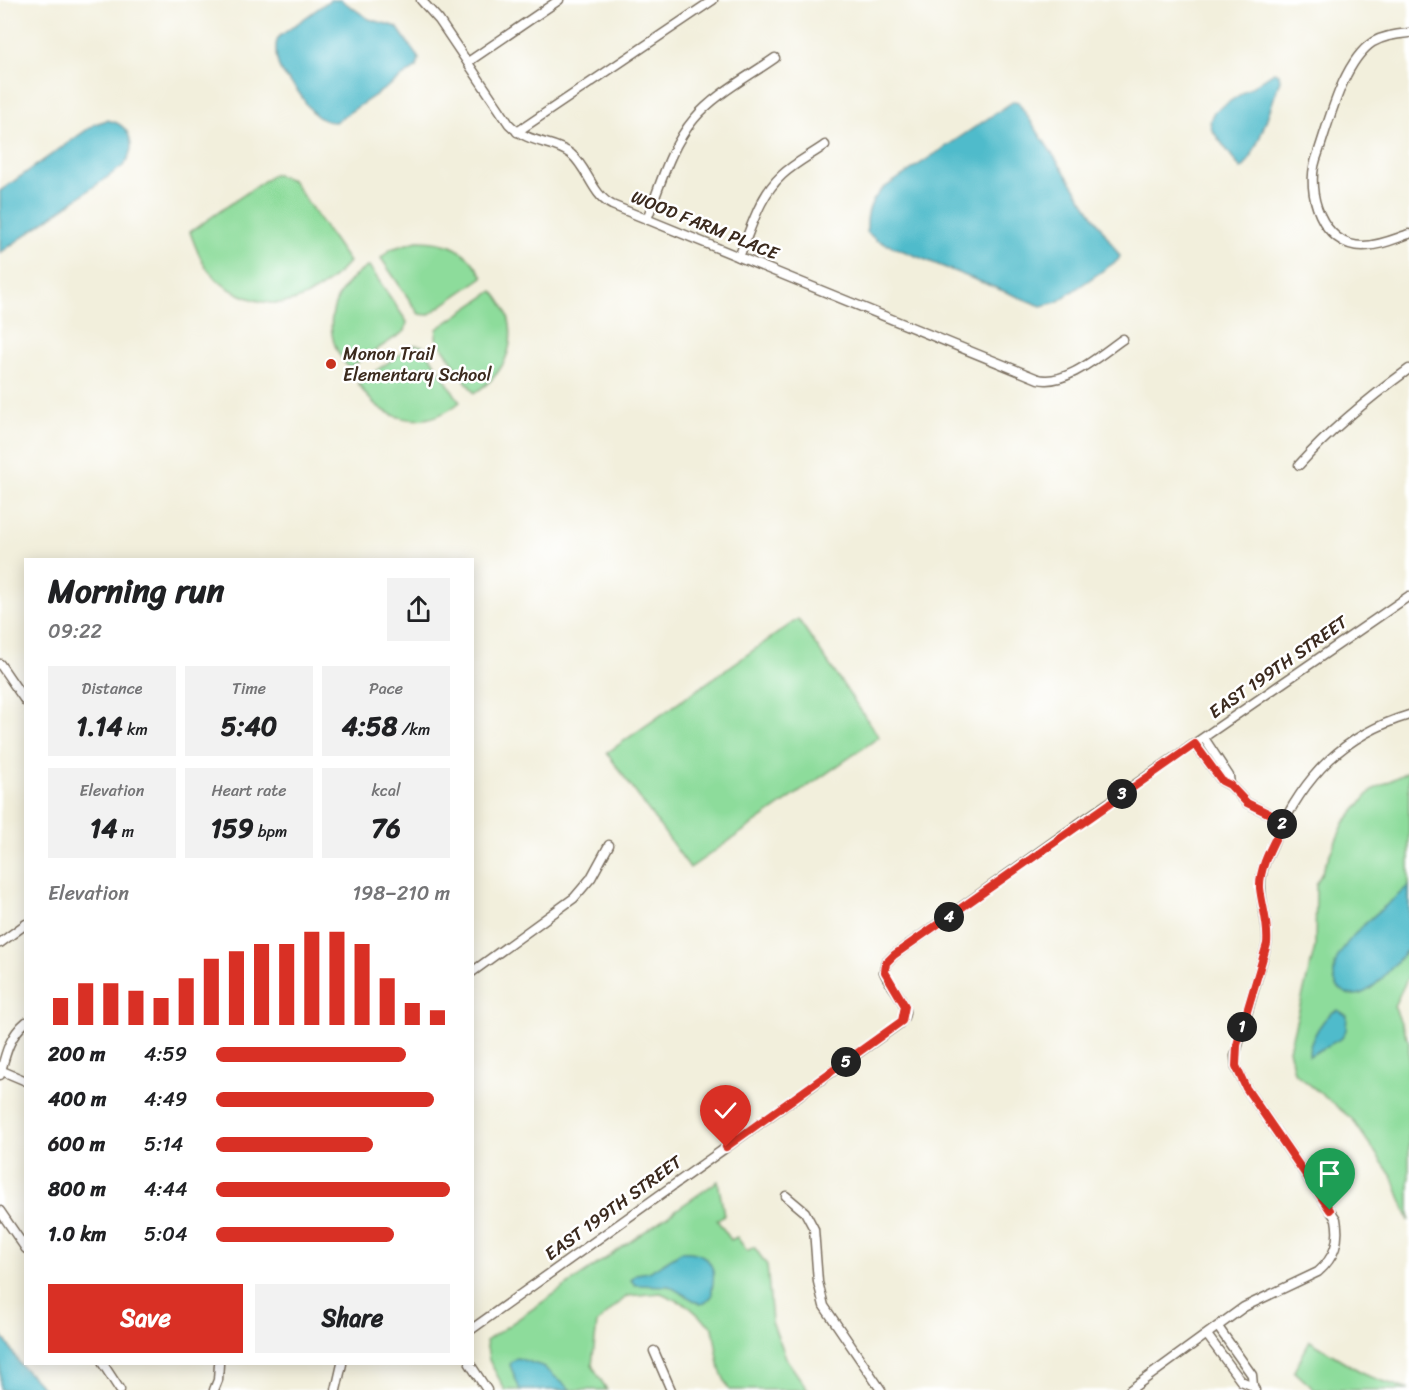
<!DOCTYPE html>
<html lang="en">
<head>
<meta charset="utf-8">
<style>
	body { margin:0; font-family:Sriracha,sans-serif; background:#f2f2f2; color:#202124; height:100vh; display:flex; flex-direction:column; font-size:22px; white-space:nowrap }
	* { box-sizing:border-box; margin:0 }
	p { font-size:20px; color:#757577 }
	.icon { flex:none; width:33px; height:33px; fill:none; stroke:currentColor; stroke-width:2; stroke-linecap:round; stroke-linejoin:round }
	.map { position:relative; flex:1; overflow:hidden }
	.panel { position:absolute; left:24px; top:558px; width:450px; height:807px; display:flex; flex-direction:column; background:#fff; border-radius:0px; box-shadow:0 3px 15px #0003 }
	.panel>* { flex:none }
	.pin { position:absolute; display:grid; place-items:center; width:51px; height:51px; color:#fff; margin:-62px -26px; border-radius:50% 50% 50% 0; rotate:-45deg; box-shadow:0 0 6px #0007 }
	.pin .icon { rotate:45deg }
	.km { position:absolute; width:30px; height:30px; margin:-15px; border-radius:50%; background:#222; color:#fff; font-size:16px; line-height:30px; text-align:center }
	.round { display:grid; place-items:center; flex:none; width:63px; height:63px; border-radius:0px; background:#f2f2f2 }
	.head { display:flex; align-items:center; justify-content:space-between; height:102px; padding:0 24px }
	h1 { font-size:33px; font-weight:800; line-height:45px }
	.figures { display:grid; grid-template-columns:repeat(3,1fr); gap:9px; height:102px; padding:6px 24px }
	.figures div { display:grid; align-content:center; border-radius:0px; background:#f2f2f2; text-align:center }
	.figures b { font-size:26px; font-weight:800 }
	.figures small { font-size:16px; font-weight:400 }
	.figures p { font-size:16px }
	.chart { height:168px; padding:12px 24px }
	.chart p { display:flex; justify-content:space-between }
	.chart svg { width:100%; height:108px; margin-top:6px; stroke:#d93025; stroke-width:6 }
	.cta { display:flex; gap:12px; margin-top:auto; padding:12px 24px }
	.cta a { flex:1; height:69px; border-radius:0px; background:#d93025; color:#fff; font-size:24px; font-weight:800; line-height:69px; text-align:center }
	.cta a+a { background:#f2f2f2; color:#202124 }
	ul { padding:0 24px; list-style:none; font-size:20px }
	li { display:grid; grid-template-columns:96px 72px 1fr; align-items:center; height:45px }
	li i { height:15px; border-radius:8px; background:#d93025 }
	.map>svg:first-child { display:block }
	.green { fill:#8ddc9b; stroke:#64835c; stroke-width:1.5 }
	.water { fill:#50bbcb; stroke:#467274; stroke-width:1.5 }
	.lines { fill:none; stroke-linecap:round; stroke-linejoin:round }
	.minor-casing { stroke:#7b6f60; stroke-width:11 }
	.minor { stroke:#fff; stroke-width:8 }
	.route-casing { stroke:#fff; stroke-width:12 }
	.route { stroke:#d93025; stroke-width:8 }
	.poi-dot { fill:#c8321e; stroke:#fff; stroke-width:2 }
	.labels { text-anchor:middle; dominant-baseline:central; stroke-width:5; stroke-linejoin:round; paint-order:stroke }
	.street-label { font-size:18px; fill:#3b2a1e; stroke:#fff }
	.poi-label { font-size:18px; fill:#3b2a1e; stroke:#fff; text-anchor:start }
</style>
</head>
<body>
<div class="map">
<svg width="1409" height="1390" viewBox="0 0 1409 1390">
	<rect width="100%" height="100%" fill="#fff"/>
	<filter id="ink" filterUnits="userSpaceOnUse"><feTurbulence type="fractalNoise" baseFrequency=".0167" numOctaves="2"/><feDisplacementMap in="SourceGraphic" scale="12" xChannelSelector="R" yChannelSelector="G"/><feConvolveMatrix kernelMatrix="1 2 1 2 8 2 1 2 1" color-interpolation-filters="sRGB"/></filter>
	<filter id="wash" filterUnits="userSpaceOnUse"><feTurbulence type="fractalNoise" baseFrequency=".008" numOctaves="4" result="noise"/><feDisplacementMap in="SourceGraphic" scale="24" xChannelSelector="R" yChannelSelector="G"/><feGaussianBlur stdDeviation="1.35" result="paint"/><feColorMatrix in="noise" values="0 0 0 0 0 0 0 0 0 0 0 0 0 0 0 0 0 1.4 0 .05"/><feComposite in="paint" operator="in"/></filter>
	<g filter="url(#wash)">
		<rect width="100%" height="100%" fill="#f2efdc"/>
		<g class="green">
			<path d="M274,174l18,6 57,82c-13,15 -30,29 -48,36 -33,14 -76,-4 -96,-32 -7,-11 -11,-23 -15,-34z"/>
			<path d="M417,241c32,0 50,8 66,36l-55,38 -9,-1 -38,-56 10,-9z"/>
			<path d="M369,266l38,56 -2,9 -56,37c-31,-35 -19,-79 20,-102z"/>
			<path d="M493,291c31,35 19,80 -19,102l-38,-55 1,-9z"/>
			<path d="M414,345l9,1 37,56c-36,30 -79,20 -102,-19z"/>
			<path d="M798,619l81,118 -189,131 -83,-115z"/>
			<path d="M1409,771v204l-15,31 15,36v179l-16,-43 -41,-59 -58,-47 -5,-23 26,-102 1,-62 28,-62 28,-33z"/>
			<path d="M718,1181l6,34 -7,5 14,20 6,-3 10,14 7,-4 13,18 5,57 15,38 21,30h-79l-9,-20 -7,-42 -26,-23 -26,-12 -34,3 -30,27 -5,42 15,25h-102l-16,-30 -3,-19z"/>
			<path d="M1310,1341l58,35 41,14h-94l-21,-19z"/>
		</g>
		<g class="water">
			<path d="M330,0h11l28,19 28,8 22,32 -2,8 -82,55c-21,0 -27,-17 -38,-32 -12,-15 -21,-19 -21,-41 0,-5 0,-8 4,-13z"/>
			<path d="M1274,72l5,2 1,6c-6,17 -26,83 -39,89l-29,-39c-3,-7 -2,-11 2,-18z"/>
			<path d="M1014,101l4,1 102,154 -2,4 -61,42 -16,4 -165,-66 -9,-8c-1,-19 3,-32 17,-44z"/>
			<path d="M107,120c24,4 31,28 16,46l-123,87v-62l95,-67z"/>
			<path d="M1409,885v63c-15,14 -47,67 -71,39 -7,-8 -4,-22 0,-30 16,-30 48,-49 71,-72z"/>
			<path d="M1338,1010l9,6 -1,14 -4,8 -33,18c-1,-14 15,-42 29,-46z"/>
			<path d="M681,1252c14,-1 28,3 32,19 2,7 -2,18 -1,25l-7,7 -5,1 -31,-18 -34,-1 -4,-5 5,-6 13,-2z"/>
			<path d="M0,1332l20,32 25,26h-45z"/>
			<path d="M517,1358l25,8 29,24h-51l-10,-25 1,-3z"/>
		</g>
	</g>
	<g filter="url(#ink)">
		<g class="lines">
			<g class="minor-casing">
				<g id="minor">
					<path d="M421,0l18,20 70,104c20,21 44,16 62,30 17,14 21,41 41,51l426,174c28,7 63,-25 85,-40"/>
					<path d="M1409,33c-12,1 -26,3 -36,9 -31,20 -45,84 -57,117 -11,33 6,87 47,87 16,0 31,-7 46,-12"/>
					<path d="M468,62l91,-62"/>
					<path d="M517,132l196,-132"/>
					<path d="M647,219c13,-33 23,-72 47,-100 21,-25 54,-42 81,-61"/>
					<path d="M739,257c12,-28 20,-61 43,-82 13,-12 29,-20 43,-30"/>
					<path d="M1299,465c33,-37 70,-67 110,-96"/>
					<path d="M0,664l26,38"/>
					<path d="M1204,738l25,38 1,9"/>
					<path d="M1195,744l27,37 8,4 17,18 37,18"/>
					<path d="M0,943l26,-19"/>
					<path d="M472,972l102,-74 17,-20 18,-33"/>
					<path d="M0,1070l26,11"/>
					<path d="M0,1075c5,-19 9,-39 26,-53"/>
					<path d="M786,1196l19,16 9,17 4,53 6,24 57,84"/>
					<path d="M0,1211l26,38"/>
					<path d="M1218,1327l34,48 1,11"/>
					<path d="M472,1329l427,-305c18,-17 -9,-35 -15,-52l2,-9 8,-8 194,-138 321,-221"/>
					<path d="M1207,1335l34,46 12,5 2,4"/>
					<path d="M654,1351l17,39"/>
					<path d="M103,1364l17,26"/>
					<path d="M470,1364l17,26"/>
					<path d="M214,1390l4,-10 1,-16"/>
					<path d="M336,1390l6,-26"/>
					<path d="M1130,1390l114,-83 74,-35c17,-15 22,-31 18,-53l-90,-131 -10,-21 -1,-11 32,-112c2,-22 -8,-42 -6,-64 1,-15 9,-29 15,-42 28,-62 67,-103 133,-123"/>
				</g>
			</g>
			<use href="#minor" class="minor"/>
		</g>
	</g>
	<g class="lines" filter="url(#ink)">
		<g class="route-casing">
			<path id="route" d="M726,1147l176,-126 3,-15 -20,-34 1,-9 8,-8 301,-211 27,37 8,4 17,18 37,18c-9,20 -25,44 -24,67 2,19 9,36 7,56l-30,101 -1,21 10,22 84,122"/>
		</g>
		<use href="#route" class="route"/>
	</g>
	<circle class="poi-dot" cx="331" cy="364" r="6"/>
	<g class="labels">
		<g class="street-label">
			<text transform="translate(705 225) rotate(22)">WOOD FARM PLACE</text>
			<text transform="translate(1278 667) rotate(-35)">EAST 199TH STREET</text>
			<text transform="translate(613 1208) rotate(-36)">EAST 199TH STREET</text>
		</g>
		<g class="poi-label">
			<text x="343" y="354">Monon Trail<tspan x="343" dy="21">Elementary School</tspan></text>
		</g>
	</g>
</svg>
<div class="pin" style="left:1330px;top:1210px;background:#1e9e55"><svg class="icon" aria-label="arrive" viewBox="0 0 24 24"><path d="M6 21V4h12l-3 4 3 4H6"/></svg></div>
<div class="pin" style="left:726px;top:1147px;background:#d93025"><svg class="icon" aria-label="check" viewBox="0 0 24 24"><path d="M5 12l5 5 9-10"/></svg></div>
<b class="km" style="left:1242px;top:1027px">1</b>
<b class="km" style="left:1282px;top:824px">2</b>
<b class="km" style="left:1122px;top:794px">3</b>
<b class="km" style="left:949px;top:917px">4</b>
<b class="km" style="left:846px;top:1062px">5</b>
<section class="panel">
<div class="head"><div><h1>Morning run</h1><p>09:22</p></div><a class="round"><svg class="icon" aria-label="share" viewBox="0 0 24 24"><path d="M12 15V3M7 8l5-5 5 5M5 13v7h14v-7"/></svg></a></div>
<div class="figures">
<div><p>Distance</p><b>1.14<small> km</small></b></div>
<div><p>Time</p><b>5:40</b></div>
<div><p>Pace</p><b>4:58<small> /km</small></b></div>
</div>
<div class="figures">
<div><p>Elevation</p><b>14<small> m</small></b></div>
<div><p>Heart rate</p><b>159<small> bpm</small></b></div>
<div><p>kcal</p><b>76</b></div>
</div>
<div class="chart"><p><span>Elevation</span>198–210 m</p>
<svg viewBox="0 0 160 44" preserveAspectRatio="none"><path d="M5 44V33M15 44V27M25 44V27M35 44V30M45 44V33M55 44V25M65 44V17M75 44V14M85 44V11M95 44V11M105 44V6M115 44V6M125 44V11M135 44V25M145 44V35M155 44V38"/></svg>
</div>
<ul>
<li><b>200 m</b>4:59<i style="width:81%"></i></li>
<li><b>400 m</b>4:49<i style="width:93%"></i></li>
<li><b>600 m</b>5:14<i style="width:67%"></i></li>
<li><b>800 m</b>4:44<i style="width:100%"></i></li>
<li><b>1.0 km</b>5:04<i style="width:76%"></i></li>
</ul>
<div class="cta"><a>Save</a><a>Share</a></div>
</section>
</div>
</body>
</html>
